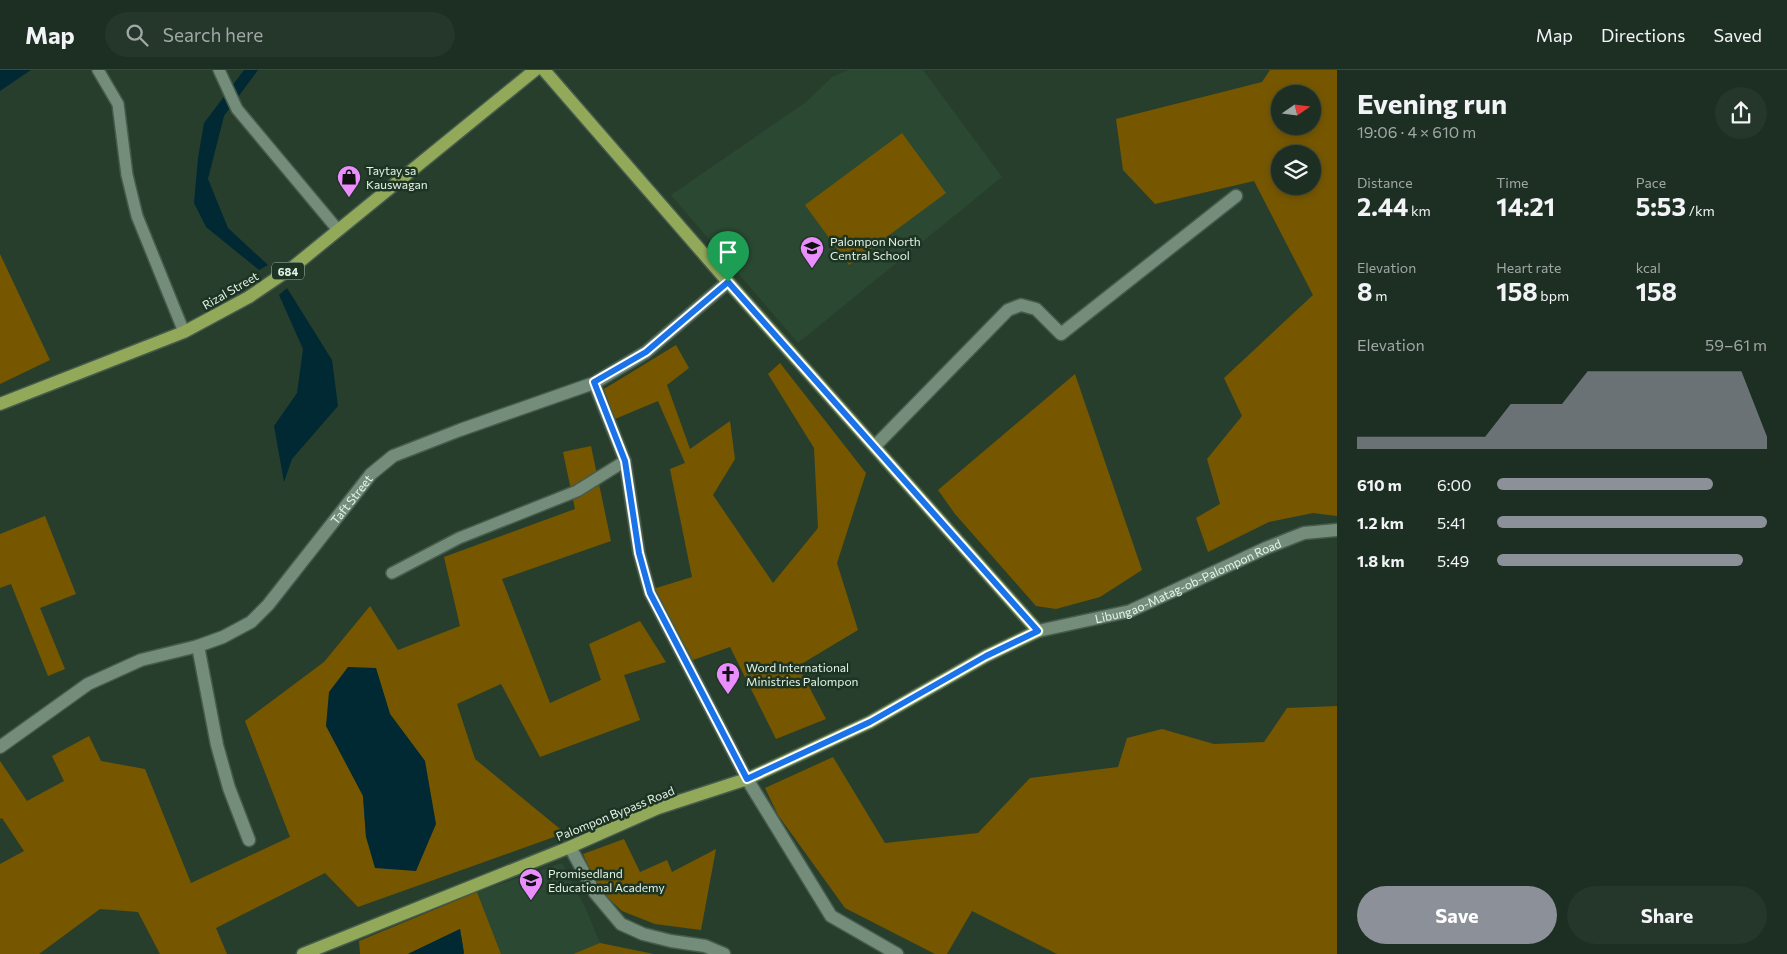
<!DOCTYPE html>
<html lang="en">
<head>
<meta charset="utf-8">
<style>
	body { margin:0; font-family:Commissioner,sans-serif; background:#25362a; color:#f1f3f6; height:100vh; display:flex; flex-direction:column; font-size:19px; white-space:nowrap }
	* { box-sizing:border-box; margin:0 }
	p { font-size:16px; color:#a0a8a5 }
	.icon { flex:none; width:28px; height:28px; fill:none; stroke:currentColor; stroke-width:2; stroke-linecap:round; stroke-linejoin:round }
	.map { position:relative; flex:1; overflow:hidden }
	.side { display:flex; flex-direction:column; background:#1d2e22; width:450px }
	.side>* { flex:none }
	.needle { width:32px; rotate:76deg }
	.controls { position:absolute; left:1271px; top:15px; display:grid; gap:10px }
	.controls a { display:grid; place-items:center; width:50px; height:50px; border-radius:50%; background:#1d2e22; box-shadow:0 2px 8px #0003,0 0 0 1px #3b4a40; font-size:25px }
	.pin { position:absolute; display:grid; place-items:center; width:42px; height:42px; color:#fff; margin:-51px -21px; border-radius:50% 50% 50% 0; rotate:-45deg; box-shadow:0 0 5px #0007 }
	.pin .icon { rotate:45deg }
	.round { display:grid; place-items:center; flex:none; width:52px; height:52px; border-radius:26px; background:#25362a }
	.overview { display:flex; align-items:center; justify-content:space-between; height:85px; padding:0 20px }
	h1 { font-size:28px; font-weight:700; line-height:38px }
	.metrics { display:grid; grid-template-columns:repeat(3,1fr); gap:8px; height:85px; padding:5px 20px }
	.metrics div { display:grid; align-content:center }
	.metrics b { font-size:25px; font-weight:700 }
	.metrics small { font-size:14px; font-weight:400 }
	.metrics p { font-size:14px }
	.chart { height:140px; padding:10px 20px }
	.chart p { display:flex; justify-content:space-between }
	.chart svg { width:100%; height:90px; margin-top:5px; fill:#8c9099; opacity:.7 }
	.primary-button { display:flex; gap:10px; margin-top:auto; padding:10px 20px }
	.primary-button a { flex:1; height:58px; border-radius:30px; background:#8c9099; color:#fff; font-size:20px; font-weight:700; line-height:58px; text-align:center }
	.primary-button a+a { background:#25362a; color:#f1f3f6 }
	ul { padding:0 20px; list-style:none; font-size:16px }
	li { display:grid; grid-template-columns:80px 60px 1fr; align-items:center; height:38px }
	li i { height:12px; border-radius:6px; background:#8c9099 }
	header { display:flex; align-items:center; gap:30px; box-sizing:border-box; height:70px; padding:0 25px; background:#1d2e22; border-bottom:1px solid #3b4a40 }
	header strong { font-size:24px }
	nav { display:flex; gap:28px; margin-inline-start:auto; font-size:18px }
	.search { width:350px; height:45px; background:#25362a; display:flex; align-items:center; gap:12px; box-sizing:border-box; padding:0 18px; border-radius:28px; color:#a0a8a5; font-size:19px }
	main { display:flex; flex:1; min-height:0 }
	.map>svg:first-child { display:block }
	.built { fill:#2a4832 }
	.green { fill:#765700; fill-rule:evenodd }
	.water { fill:#002933 }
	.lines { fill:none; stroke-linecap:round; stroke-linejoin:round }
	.pedestrian-casing { stroke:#465b4c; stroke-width:14 }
	.minor-casing { stroke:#465b4c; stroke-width:15 }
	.secondary-casing { stroke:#465b4c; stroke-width:15 }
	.primary-casing { stroke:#465b4c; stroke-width:15 }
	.pedestrian { stroke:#748d7a; stroke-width:11 }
	.minor { stroke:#748d7a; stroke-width:12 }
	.secondary { stroke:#748d7a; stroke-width:12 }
	.primary { stroke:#93a95a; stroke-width:12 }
	.route-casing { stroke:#fff; stroke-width:10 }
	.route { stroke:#1a73e8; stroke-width:6 }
	.labels { text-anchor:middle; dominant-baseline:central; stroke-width:5; stroke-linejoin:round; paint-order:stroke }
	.shield { fill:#1d3423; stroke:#a9baad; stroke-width:1 }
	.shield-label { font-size:11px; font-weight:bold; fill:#e5f3e8 }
	.poi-label { font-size:12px; fill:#e5f3e8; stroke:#1d3423; text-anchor:start }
	.street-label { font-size:12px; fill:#e5f3e8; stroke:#1d3423 }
</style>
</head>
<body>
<header>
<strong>Map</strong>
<div class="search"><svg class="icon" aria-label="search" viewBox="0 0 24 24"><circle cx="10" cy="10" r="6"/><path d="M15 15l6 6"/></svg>Search here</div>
<nav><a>Map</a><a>Directions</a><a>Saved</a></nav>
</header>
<main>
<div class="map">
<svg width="1337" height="884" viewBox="0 0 1337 884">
	<rect width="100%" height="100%" fill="#273e2d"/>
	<g class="built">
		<path d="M849,0h74l79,107 -204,166 -127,-148 135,-93 26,-25z"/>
		<path d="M562,793l24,46 14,34 -27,11h-72l-24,-62z"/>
	</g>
	<g class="green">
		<path d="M1270,0h67v446l-24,-3 -44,9 -61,30 -12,-34 24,-14 -13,-45 35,-43 -18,-38 89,-83 -59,-114 -99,23 -32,-34 -7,-51 146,-37zM1280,24h32v32h-32zM1280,84h32v32h-32z"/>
		<path d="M902,63l44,60 -97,72 -44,-60z"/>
		<path d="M0,184l50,106 -50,24z"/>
		<path d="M676,275l13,23 -22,17 23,64 40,-28 5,38 -22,36 60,88 45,-55 -4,-80 -46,-74 12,-11 86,110 -29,90 21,67 -60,36 28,53 -50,20 -46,-92 -37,13 -40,-71 39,-12 -22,-108 15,-6 -27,-62 -43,18 -11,-30z"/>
		<path d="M1075,304l67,196 -42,27 -44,12 -20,-3 -81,-92 -17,-24z"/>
		<path d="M591,376l20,95 -109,38 48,124 51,-23 -12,-36 51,-23 26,41 -42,13 16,45 -100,37 -39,-73 -44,20 18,55 90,74 -207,74 -33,-34 -109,55 11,26h-67l-22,-42 -38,-3 -61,45h-39v-90l24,-13 -22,-33 -2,1v-58l27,40 37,-20 -12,-25 37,-20 12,25 44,8 46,114 99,-46 -45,-116 79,-59 46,-56 28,44 62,-24 -16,-69 131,-48 -12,-57zM376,599l14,45 35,47 -59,76 -3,-41z"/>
		<path d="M45,446l31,78 -36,14 25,61 -17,7 -37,-92 -11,4v-54z"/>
		<path d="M1337,636v248h-280l-85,-43 -25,43h-12l-90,-46 -67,-93 -13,-27 68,-31 52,86 93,-10 52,-55 88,-11 9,-29 35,-9 52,15 50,-2 23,-34z"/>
		<path d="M624,769l16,33 27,-12 5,12 44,-23 -15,81 -46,-6 -33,-13 -22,-21 -17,-36z"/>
		<path d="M477,822l24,62h-38l1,-1 -4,-24 -52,25h-48l-1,-13z"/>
		<path d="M600,873l54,11h-81z"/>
	</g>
	<g class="water">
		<path d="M0,0h31l-31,21z"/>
		<path d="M244,0h14l-34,46 -16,63 20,49 40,37 -9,5 -53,-43 -12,-24 4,-45 6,-35z"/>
		<path d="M287,218l45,72 6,46 -46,53 -8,23 -10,-56 23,-33 6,-44 -24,-54z"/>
		<path d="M348,597l28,1 14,46 35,47 11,63 -20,47 -41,-3 -9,-31 -3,-41 -37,-70 3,-34z"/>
		<path d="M460,859l4,24 -1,1h-55z"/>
	</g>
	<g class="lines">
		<g class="pedestrian-casing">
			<g id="pedestrian">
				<path d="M98,0l20,34 9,71 10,41 47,116"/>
				<path d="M219,0l18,39 101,121"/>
				<path d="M594,313l31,78 14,92 11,40 97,186"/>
				<path d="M392,503l67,-35 118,-47 48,-30"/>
			</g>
		</g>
		<g class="minor-casing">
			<g id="minor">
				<path d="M875,376l133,-136 13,-5 15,4 25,25 175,-138"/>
				<path d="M198,576l19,99 12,43 20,52"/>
				<path id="s1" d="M0,677l88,-63 53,-24 57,-14 25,-9 28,-15 17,-17 103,-131 22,-18 67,-26 134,-47 52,-31 82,-70"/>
				<path d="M747,709l84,137 66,38"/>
				<path d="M570,777l25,46 26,31 22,10 28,7 34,5 19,8"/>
			</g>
		</g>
		<g class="secondary-casing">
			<g id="secondary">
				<path id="s2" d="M1038,561l92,-20 136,-63 38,-15 33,-3"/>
			</g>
		</g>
		<g class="primary-casing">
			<g id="primary">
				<path d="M0,334l184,-72 65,-35 44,-30 242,-197"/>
				<path d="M303,884l267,-107 88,-39 89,-29 123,-57 116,-66 52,-25 -310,-349 -184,-212"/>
			</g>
		</g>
		<use href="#pedestrian" class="pedestrian"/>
		<use href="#minor" class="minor"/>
		<use href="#secondary" class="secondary"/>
		<use href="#primary" class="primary"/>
	</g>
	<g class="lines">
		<g class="route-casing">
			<path id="route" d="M728,212l310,349 -52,25 -116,66 -123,57 -97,-186 -11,-40 -14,-92 -31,-79 52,-30z"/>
		</g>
		<use href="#route" class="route"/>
	</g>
	<defs>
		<g id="shop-pin" transform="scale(1.25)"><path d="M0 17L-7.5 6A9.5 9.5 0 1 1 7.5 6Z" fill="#ea8dfd" stroke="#1d3423"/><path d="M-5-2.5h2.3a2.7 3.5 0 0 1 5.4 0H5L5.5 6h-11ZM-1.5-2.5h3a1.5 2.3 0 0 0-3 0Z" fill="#111"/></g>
		<g id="school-pin" transform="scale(1.25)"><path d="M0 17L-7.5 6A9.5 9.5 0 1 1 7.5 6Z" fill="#ea8dfd" stroke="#1d3423"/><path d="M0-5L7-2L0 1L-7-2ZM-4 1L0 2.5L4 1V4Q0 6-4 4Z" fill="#111"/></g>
		<g id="church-pin" transform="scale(1.25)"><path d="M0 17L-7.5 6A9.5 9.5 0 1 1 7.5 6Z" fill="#ea8dfd" stroke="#1d3423"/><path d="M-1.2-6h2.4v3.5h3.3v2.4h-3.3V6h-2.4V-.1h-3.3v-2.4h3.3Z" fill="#111"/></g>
	</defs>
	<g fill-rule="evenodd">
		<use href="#shop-pin" x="349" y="107"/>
		<use href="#school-pin" x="812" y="178"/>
		<use href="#church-pin" x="728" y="604"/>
		<use href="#school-pin" x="531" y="810"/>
	</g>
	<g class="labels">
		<rect class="shield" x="272" y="192.5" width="32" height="17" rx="4"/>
		<g class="shield-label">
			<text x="288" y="201">684</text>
		</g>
		<g class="poi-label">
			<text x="366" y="100">Taytay sa<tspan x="366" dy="14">Kauswagan</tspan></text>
			<text x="830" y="171">Palompon North<tspan x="830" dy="14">Central School</tspan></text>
			<text x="746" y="597">Word International<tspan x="746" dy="14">Ministries Palompon</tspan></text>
			<text x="548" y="803">Promisedland<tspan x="548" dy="14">Educational Academy</tspan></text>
		</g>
		<g class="street-label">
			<text transform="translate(230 220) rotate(-30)">Rizal Street</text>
			<text stroke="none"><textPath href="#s1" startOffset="442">Taft Street</textPath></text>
			<text stroke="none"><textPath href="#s2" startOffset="159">Libungao-Matag-ob-Palompon Road</textPath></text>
			<text transform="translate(615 743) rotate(-22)">Palompon Bypass Road</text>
		</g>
	</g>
</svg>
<div class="controls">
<a><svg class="needle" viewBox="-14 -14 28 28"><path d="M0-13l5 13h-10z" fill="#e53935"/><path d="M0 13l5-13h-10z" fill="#a0a8a5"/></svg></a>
<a><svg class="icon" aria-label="layers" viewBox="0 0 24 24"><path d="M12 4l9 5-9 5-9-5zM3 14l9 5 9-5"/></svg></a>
</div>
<div class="pin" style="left:728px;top:212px;background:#1e9e55"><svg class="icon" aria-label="arrive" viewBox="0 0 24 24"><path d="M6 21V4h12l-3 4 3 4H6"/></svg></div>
</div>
<section class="side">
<div class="overview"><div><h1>Evening run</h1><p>19:06 · 4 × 610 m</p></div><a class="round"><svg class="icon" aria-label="share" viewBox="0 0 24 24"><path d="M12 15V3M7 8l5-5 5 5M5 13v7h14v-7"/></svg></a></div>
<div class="metrics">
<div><p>Distance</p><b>2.44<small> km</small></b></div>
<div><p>Time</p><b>14:21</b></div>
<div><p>Pace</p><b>5:53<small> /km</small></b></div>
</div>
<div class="metrics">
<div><p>Elevation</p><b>8<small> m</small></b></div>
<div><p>Heart rate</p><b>158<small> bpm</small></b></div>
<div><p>kcal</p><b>158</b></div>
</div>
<div class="chart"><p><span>Elevation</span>59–61 m</p>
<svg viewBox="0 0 160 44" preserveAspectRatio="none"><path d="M0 44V38L10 38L20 38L30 38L40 38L50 38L60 22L70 22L80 22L90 6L100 6L110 6L120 6L130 6L140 6L150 6L160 38V44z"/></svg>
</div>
<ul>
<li><b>610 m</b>6:00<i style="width:80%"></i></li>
<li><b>1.2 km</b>5:41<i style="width:100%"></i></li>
<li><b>1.8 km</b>5:49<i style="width:91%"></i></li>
</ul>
<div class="primary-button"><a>Save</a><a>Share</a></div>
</section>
</main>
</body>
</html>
